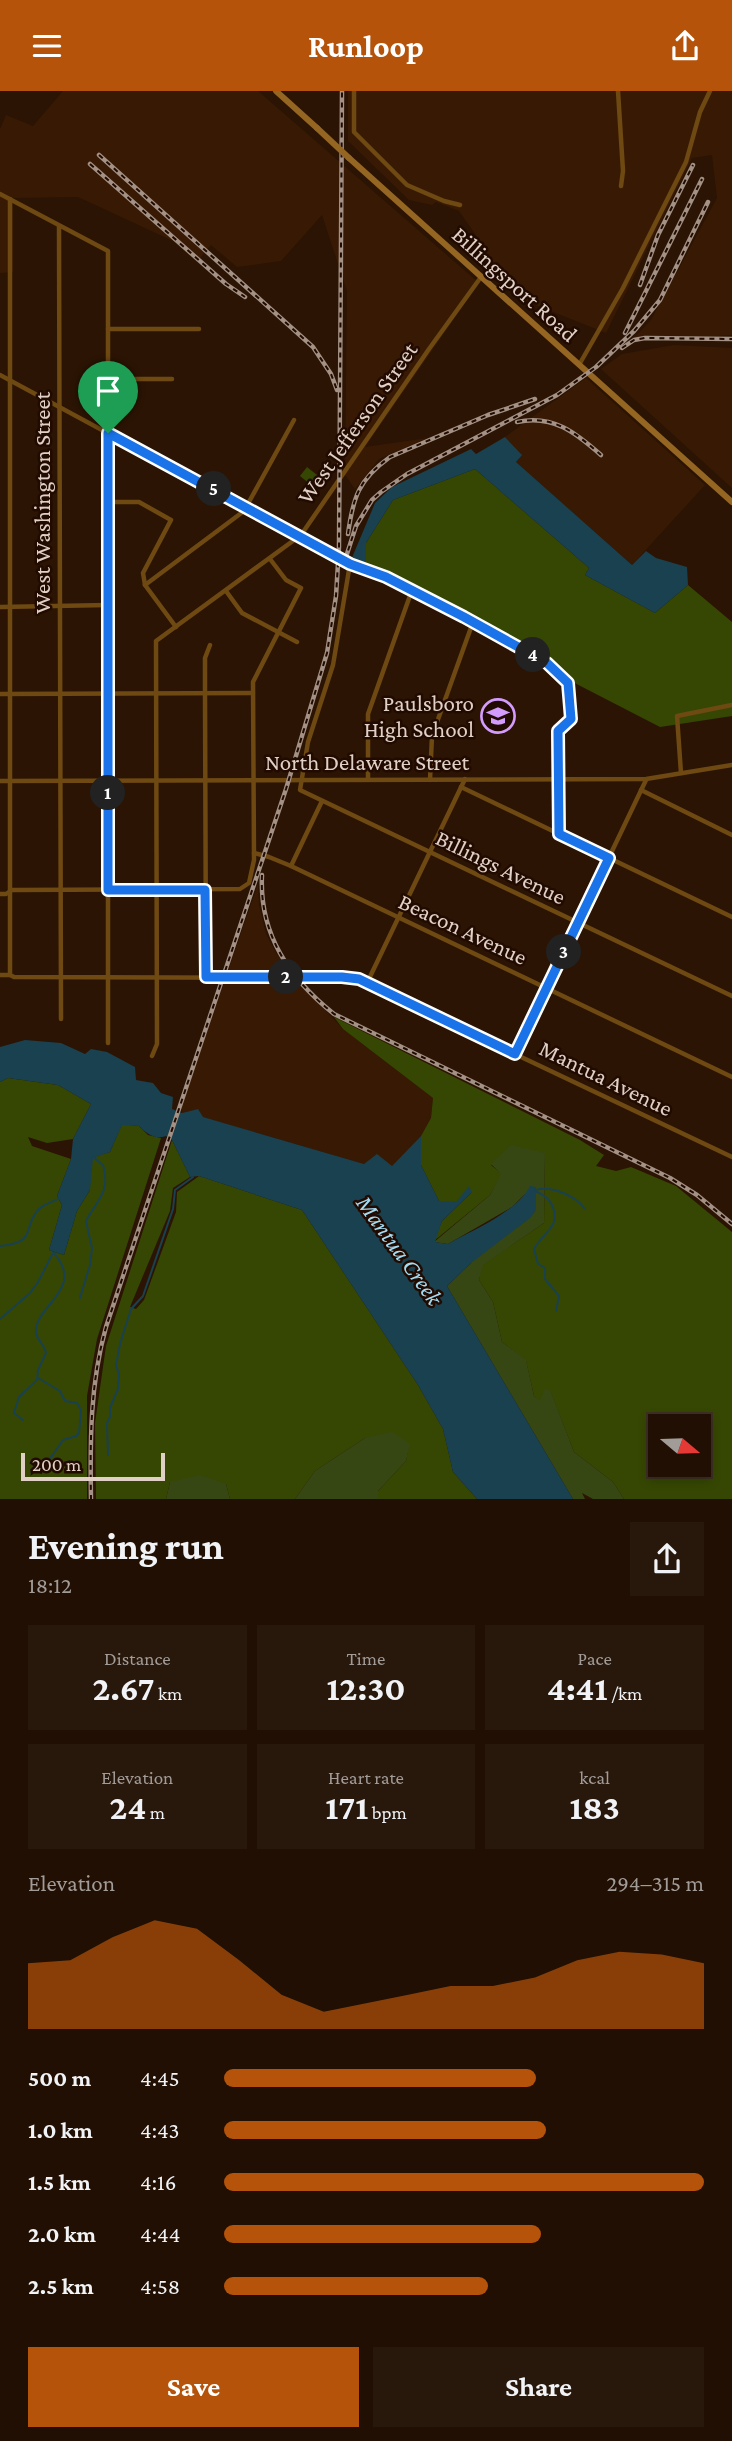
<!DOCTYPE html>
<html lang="en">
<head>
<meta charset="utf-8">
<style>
	body { margin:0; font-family:"Crimson Pro",serif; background:#28180c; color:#f1f3f6; height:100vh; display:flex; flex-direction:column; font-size:26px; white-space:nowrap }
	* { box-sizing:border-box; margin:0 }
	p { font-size:23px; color:#a29c99 }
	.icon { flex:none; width:38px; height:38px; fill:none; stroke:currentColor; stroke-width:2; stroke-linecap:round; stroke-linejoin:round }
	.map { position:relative; height:1408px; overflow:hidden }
	.details { display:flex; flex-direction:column; background:#200f02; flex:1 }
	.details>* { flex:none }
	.needle { width:46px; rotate:109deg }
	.controls { position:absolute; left:648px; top:1323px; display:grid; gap:14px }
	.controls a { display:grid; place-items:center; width:63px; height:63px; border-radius:0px; background:#200f02; box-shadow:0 4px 10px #0003,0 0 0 2px #3d2f24; font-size:35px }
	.scale { position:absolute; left:21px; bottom:18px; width:144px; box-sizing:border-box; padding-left:7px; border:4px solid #e1d0c6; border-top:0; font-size:19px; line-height:24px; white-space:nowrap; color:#e1d0c6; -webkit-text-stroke:5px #210a00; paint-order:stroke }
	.pin { position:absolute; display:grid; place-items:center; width:60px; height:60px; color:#fff; margin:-72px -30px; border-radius:50% 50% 50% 0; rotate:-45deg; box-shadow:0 0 7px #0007 }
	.pin .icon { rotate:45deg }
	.km { position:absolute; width:35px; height:35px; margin:-18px; border-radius:50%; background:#222; color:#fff; font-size:19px; line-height:35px; text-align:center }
	.round { display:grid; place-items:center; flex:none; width:74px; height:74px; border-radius:0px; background:#28180c }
	.overview { display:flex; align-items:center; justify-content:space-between; height:119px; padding:0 28px }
	h1 { font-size:38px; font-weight:700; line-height:52px }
	.metrics { display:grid; grid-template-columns:repeat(3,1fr); gap:10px; height:119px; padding:7px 28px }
	.metrics div { display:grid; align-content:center; border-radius:0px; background:#28180c; text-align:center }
	.metrics b { font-size:35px; font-weight:700 }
	.metrics small { font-size:19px; font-weight:400 }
	.metrics p { font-size:19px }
	.chart { height:196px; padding:14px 28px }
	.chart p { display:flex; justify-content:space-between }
	.chart svg { width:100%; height:126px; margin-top:7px; fill:#b45309; opacity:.7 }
	.cta { display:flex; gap:14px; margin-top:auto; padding:14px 28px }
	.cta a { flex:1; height:80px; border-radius:0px; background:#b45309; color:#fff; font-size:28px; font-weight:700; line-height:80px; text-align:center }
	.cta a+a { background:#28180c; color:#f1f3f6 }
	ul { padding:0 28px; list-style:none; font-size:23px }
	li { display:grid; grid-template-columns:112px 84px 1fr; align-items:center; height:52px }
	li i { height:18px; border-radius:9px; background:#b45309 }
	header { display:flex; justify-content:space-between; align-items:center; height:91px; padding:0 28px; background:#b45309; color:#fff; font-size:32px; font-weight:700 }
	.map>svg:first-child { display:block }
	.built { fill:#381a04 }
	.green { fill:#364703; fill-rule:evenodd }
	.forest { fill:#374713 }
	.water { fill:#19414f }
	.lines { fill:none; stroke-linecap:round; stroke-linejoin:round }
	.stream { stroke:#19414f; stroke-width:2 }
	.street { stroke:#6e4912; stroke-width:4.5 }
	.secondary { stroke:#956522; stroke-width:6 }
	.rail-casing { stroke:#a49185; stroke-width:4.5 }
	.rail { stroke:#210a00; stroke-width:2; stroke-dasharray:5; stroke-linecap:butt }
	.secondary-bridge { stroke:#956522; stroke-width:6 }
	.route-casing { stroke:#fff; stroke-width:14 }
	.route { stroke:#1a73e8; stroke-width:9 }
	.labels { text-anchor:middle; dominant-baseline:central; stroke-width:5; stroke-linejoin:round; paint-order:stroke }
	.street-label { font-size:23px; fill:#e1d0c6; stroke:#210a00 }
	.poi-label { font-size:23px; fill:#e1d0c6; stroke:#210a00; text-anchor:end }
	.water-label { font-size:24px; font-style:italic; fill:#a5dbf0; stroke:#210a00 }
</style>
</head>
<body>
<header><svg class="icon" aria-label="menu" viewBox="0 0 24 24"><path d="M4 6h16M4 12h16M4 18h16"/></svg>Runloop<svg class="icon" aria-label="share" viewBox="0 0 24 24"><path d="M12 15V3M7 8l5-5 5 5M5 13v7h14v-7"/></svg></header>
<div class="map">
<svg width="732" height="1409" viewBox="0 0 732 1409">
	<rect width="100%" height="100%" fill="#2b1403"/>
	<g class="built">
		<path d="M63,0h195l221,192 -114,164 63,-9 -49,21 -24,30 -10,-14 2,-184 -25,-76 -41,46 -44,6 -26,-22 -14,17 -24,-21 -95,-44 -65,1v74l-13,1v-144l6,-14 27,11z"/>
		<path d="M348,0h384v244l-101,6 20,-21 66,-122 -5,-43 -20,3 -86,175 -88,-35 -18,-17 -20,-40 -21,-30 -23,-9 -4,3 -23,-5 -61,-59z"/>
		<path d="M674,254l58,3v140l-131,-119 21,-15z"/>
		<path d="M586,287l119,107 -73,80 -116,-103 5,-8 -16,-17z"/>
		<path d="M258,793l1,21 7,29 10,19 17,23 50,53 90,69 -2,20 -10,18 -29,30 -28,-2 -162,-47 -4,-8 -16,4v-9z"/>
	</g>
	<g class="green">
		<path d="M307,376l15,12 -7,9 -15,-12z"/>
		<path d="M475,378l114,99 -4,7 70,38 33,-28 44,37v94l-72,11 -97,-50 -5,-11 -192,-100v-23l27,-43z"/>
		<path d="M334,926l246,123 24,15 -8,11 20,5 15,-4 45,19 56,46v267h-108l-11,-17 -39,-30 -23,-59 -11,9 -6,-6 -8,-35 -24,-19 -9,-40 -14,-22 3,-15 62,-42 1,-70 -54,12 11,9 -12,21 -56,46 8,-20 30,-29 -15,9h-18l-18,-36v-29l10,-18 2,-20 -90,-69zM660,1335h38v39h-38z"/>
		<path d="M8,987l50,7 33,19 -18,35 -26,4 -19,-6 4,9 39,13 -14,37 5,9 -13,45 15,5 13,-44 13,-21v-27l3,-6 17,-5 12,-28 17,2 9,9 13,3 -64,201 -10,57v103h-87v-417z"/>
		<path d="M172,1049l18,37 -17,11 -3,23 -40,96 6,2 8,-9 32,-88 1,-20 22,-16 103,34 116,175 25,44 10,43 24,27h-99v-8l28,-30 3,-17 -44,-6 -50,33 -20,28h-65l-4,-15 -56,-2 -4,17h-70l-1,-76 11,-77z"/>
	</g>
	<g class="forest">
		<path d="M511,1054l34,8 -1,70 -61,42 -4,15 14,22 9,40 24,18 8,36 6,5 5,-13 6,4 23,60 39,30 11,17h-31l-11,-6 3,6h-12l-126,-213 24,-23 55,-70 -14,14 -64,37 -14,-2 56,-47 11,-21 -10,-10z"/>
		<path d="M392,1341l18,12 -4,17 -28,30v8h-83l20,-28 50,-33z"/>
		<path d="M200,1384l26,9 4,15h-64l4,-17z"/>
	</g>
	<g class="water">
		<path d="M505,346l17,18 -6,7 116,103 14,-14 10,7 31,9 1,18 -33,28 -70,-38 4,-7 -114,-99 -82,31 -27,43v23l-15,-6 24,-57 17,-16 79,-38 5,5z"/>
		<path d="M25,949l36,3 24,11 6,-5 16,3 28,15 1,13 17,3 8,10 12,4 -1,12 10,4 16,-4 5,8 161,47 13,-10 15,12 29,-30v29l18,36h18l12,-15 3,6 -30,29 -7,21 13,2c25,-14 69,-32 82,-58l6,1v23l-6,8 -59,45 -24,23 126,213h-96l-24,-27 -10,-43 -25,-44 -116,-175 -103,-34 -9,1 -18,-37 -6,-4c-11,4 -19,-2 -27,-10l-17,-1 -12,27 -17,6 -3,32 -13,21 -13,44 -15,-5 13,-45 -5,-9 14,-37 2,-20 18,-35 -33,-19 -50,-7 -8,4v-35z"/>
	</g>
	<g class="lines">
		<g class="stream">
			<path d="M536,1099c15,-5 40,6 49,19"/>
			<path d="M535,1100c7,3 14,7 17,14 10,22 -9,27 -18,44l4,15 7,4v11l14,17 -3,15"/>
			<path d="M0,1155c39,-4 21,-18 39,-37 5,-5 14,-7 21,-11"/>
			<path d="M80,1207l10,-33 2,-17 -6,-27c11,-21 25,-29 17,-56l-10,-8"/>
			<path d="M0,1228l30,-26 8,-11 15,-29"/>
			<path d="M38,1287l22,13 5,10 12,2 4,7 -2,23 -3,3 -13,4 -11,16 -8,7"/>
			<path d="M23,1329l-9,-7 5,-16 18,-17 1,-10 8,-17c-1,-8 -9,-13 -10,-20 -2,-28 50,-43 18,-80"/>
			<path d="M108,1364l-1,-32 3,-6v-9l8,-19 1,-16 -3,-7 4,-22 11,-35 12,-13 30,-87 2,-19 18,-13"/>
		</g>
		<g class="street">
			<path d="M354,0v41l53,53 37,16 16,4"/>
			<path d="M618,0l5,80 -2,15"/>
			<path d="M0,103l108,57v792"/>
			<path d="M59,135l2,793"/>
			<path d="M108,238h91"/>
			<path d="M579,274l44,-77 63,-126 14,-50 10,-21"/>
			<path d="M0,284l350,189c50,16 95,43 141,68 25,14 57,26 75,50 7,8 4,26 5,37l-13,12 1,103"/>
			<path d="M108,288h64"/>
			<path d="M108,411h31l32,18 -28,53 2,12 31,42"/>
			<path d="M350,473l-17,101 -25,77 -8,48 432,206"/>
			<path d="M145,494l99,-74 50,-91"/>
			<path d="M226,500l16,22 55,29"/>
			<path d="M0,516l108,-2"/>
			<path d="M0,603l253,-1"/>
			<path d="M681,682l-4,-57 55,-11"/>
			<path d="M368,688v-65l44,-124"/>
			<path d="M430,689l2,-44 41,-114"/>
			<path d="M0,690l646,-2 86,-14"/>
			<path d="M461,696l271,130"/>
			<path d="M641,699l91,45"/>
			<path d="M254,762l15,4 22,9 441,211"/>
			<path d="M291,775l31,-65"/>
			<path d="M0,803h6l6,-4 228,-1 9,-6 5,-23 -1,-178 48,-94 -15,-8 -16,-21"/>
			<path d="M0,884h10l4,2 341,1 377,179"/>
			<path d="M10,884v-776"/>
			<path d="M206,886l-1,-283v-36l5,-13"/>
			<path d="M367,892l98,-204"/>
			<path d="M515,963l131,-274"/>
			<path d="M152,965l5,-12 -1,-403 145,-106 128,-186 52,-72"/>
		</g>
		<g class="secondary">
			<path d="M276,0l41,37"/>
			<path d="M349,67l383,344"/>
		</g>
		<g class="rail-casing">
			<g id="rail">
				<path d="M99,64l214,192 18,27 6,16"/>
				<path d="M90,73l136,120 19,13"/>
				<path d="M640,194l18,-50 35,-70"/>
				<path d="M625,242l77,-154"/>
				<path d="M622,257l12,-8 11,-2 87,1"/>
				<path d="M517,331c36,-8 59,11 84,33"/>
				<path d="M348,443c5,-36 10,-54 42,-77l98,-42 47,-16"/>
				<path d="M345,469l11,-34 16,-26 9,-8 26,-18 150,-79 39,-28 38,-36 26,-31 48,-98"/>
				<path d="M262,784c-3,59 27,103 72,139l336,164 27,17 35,29"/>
				<path d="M91,1409c-1,-60 -1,-116 15,-173l180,-538 41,-136 9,-57 3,-49 3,-456"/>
			</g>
		</g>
		<use href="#rail" class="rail"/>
		<path class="secondary-bridge" d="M317,37l32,30"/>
	</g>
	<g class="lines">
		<g class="route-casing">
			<path id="route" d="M108,342l242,131 36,13 78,40 83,46 21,20 3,36 -13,12 1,103 50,24 -94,196 -156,-75 -17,-2h-136l-1,-87h-97z"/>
		</g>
		<use href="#route" class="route"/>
	</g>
	<defs>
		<g id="school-ring" transform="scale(1.75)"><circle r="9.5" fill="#210a00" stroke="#d39cfc" stroke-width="1.5"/><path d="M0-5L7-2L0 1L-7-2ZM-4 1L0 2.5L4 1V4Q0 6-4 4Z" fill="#d39cfc"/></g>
	</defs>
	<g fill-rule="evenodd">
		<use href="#school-ring" x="498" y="625"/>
	</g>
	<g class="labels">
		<g class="street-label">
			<text transform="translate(515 193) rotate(42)">Billingsport Road</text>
			<text transform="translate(357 332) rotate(-55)">West Jefferson Street</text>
			<text transform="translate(42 412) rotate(-90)">West Washington Street</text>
			<text x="367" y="671">North Delaware Street</text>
			<text transform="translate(501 776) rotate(26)">Billings Avenue</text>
			<text transform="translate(463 838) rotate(25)">Beacon Avenue</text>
			<text transform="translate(606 987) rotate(26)">Mantua Avenue</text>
		</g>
		<g class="poi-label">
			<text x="474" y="612">Paulsboro<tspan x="474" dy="26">High School</tspan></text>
		</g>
		<g class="water-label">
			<text transform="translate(400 1159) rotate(54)">Mantua Creek</text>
		</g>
	</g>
</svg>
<div class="controls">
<a><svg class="needle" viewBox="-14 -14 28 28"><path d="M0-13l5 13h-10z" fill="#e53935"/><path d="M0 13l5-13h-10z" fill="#a29c99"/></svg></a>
</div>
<div class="scale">200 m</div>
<div class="pin" style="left:108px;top:342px;background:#1e9e55"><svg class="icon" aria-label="arrive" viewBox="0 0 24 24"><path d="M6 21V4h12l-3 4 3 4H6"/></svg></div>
<b class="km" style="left:108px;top:702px">1</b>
<b class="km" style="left:286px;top:886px">2</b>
<b class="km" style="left:564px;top:861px">3</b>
<b class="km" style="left:533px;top:564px">4</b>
<b class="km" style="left:214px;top:398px">5</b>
</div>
<section class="details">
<div class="overview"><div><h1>Evening run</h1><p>18:12</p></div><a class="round"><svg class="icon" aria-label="share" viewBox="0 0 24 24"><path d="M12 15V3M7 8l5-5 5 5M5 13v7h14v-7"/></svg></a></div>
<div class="metrics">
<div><p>Distance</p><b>2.67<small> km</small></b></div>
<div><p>Time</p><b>12:30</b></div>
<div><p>Pace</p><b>4:41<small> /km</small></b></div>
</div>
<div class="metrics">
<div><p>Elevation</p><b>24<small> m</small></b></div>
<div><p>Heart rate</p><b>171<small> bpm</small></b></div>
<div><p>kcal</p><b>183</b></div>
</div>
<div class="chart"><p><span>Elevation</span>294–315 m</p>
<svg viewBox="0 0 160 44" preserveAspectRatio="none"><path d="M0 44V21L10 20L20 12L30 6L40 9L50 20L60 32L70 38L80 35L90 32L100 29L110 29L120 26L130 20L140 17L150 18L160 21V44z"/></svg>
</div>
<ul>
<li><b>500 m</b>4:45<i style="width:65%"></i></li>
<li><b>1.0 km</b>4:43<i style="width:67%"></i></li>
<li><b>1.5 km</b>4:16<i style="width:100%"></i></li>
<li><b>2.0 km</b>4:44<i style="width:66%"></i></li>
<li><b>2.5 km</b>4:58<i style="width:55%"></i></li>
</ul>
<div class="cta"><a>Save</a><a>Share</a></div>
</section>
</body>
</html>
